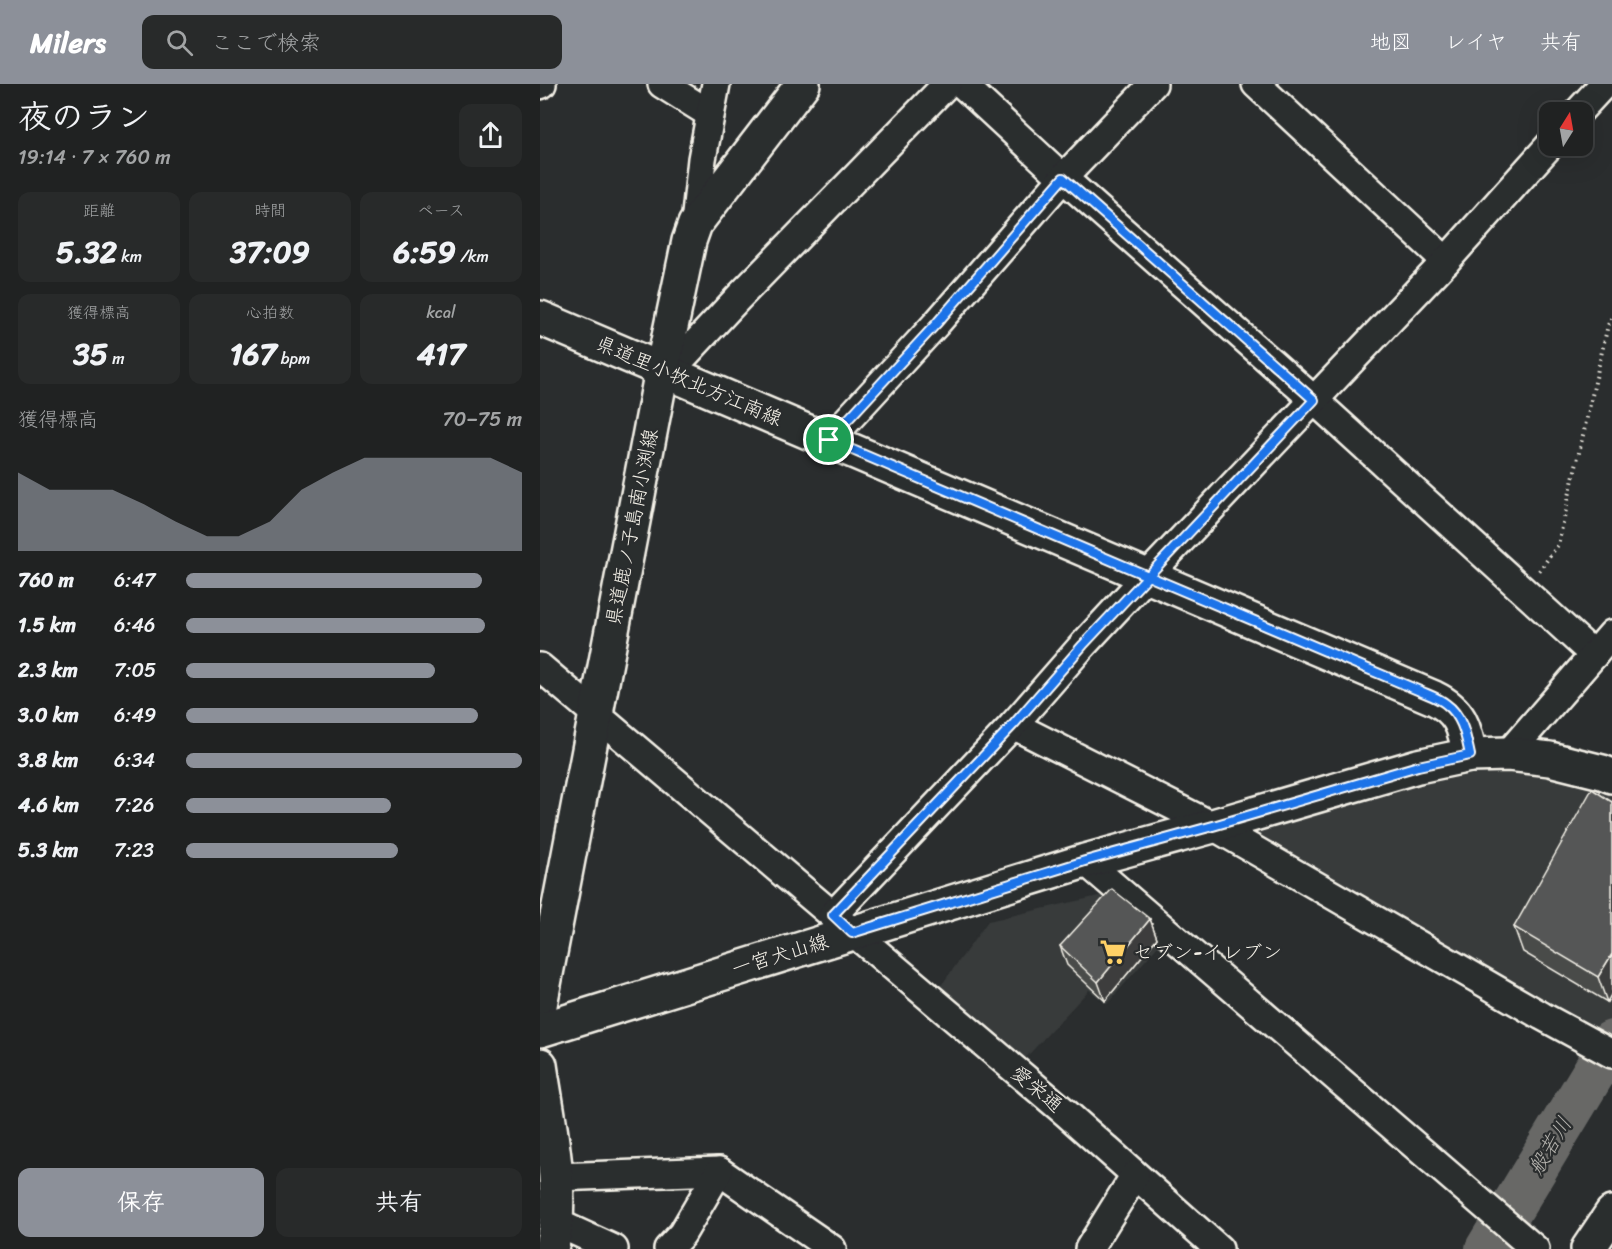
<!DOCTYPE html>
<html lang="ja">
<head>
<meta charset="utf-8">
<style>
	body { margin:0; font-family:Sriracha,"Klee One",sans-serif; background:#282a2a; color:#f1f3f6; height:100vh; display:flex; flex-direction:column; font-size:22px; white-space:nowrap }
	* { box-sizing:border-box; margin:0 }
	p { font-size:20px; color:#a2a4a5 }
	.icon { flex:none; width:33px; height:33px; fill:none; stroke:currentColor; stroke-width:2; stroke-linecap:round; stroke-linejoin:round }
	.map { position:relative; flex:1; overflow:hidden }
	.drawer { display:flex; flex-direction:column; background:#202222; width:540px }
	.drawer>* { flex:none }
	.needle { width:39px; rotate:11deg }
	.tools { position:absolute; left:999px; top:18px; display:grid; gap:12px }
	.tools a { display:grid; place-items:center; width:54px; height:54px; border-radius:12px; background:#202222; box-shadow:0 6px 24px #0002,0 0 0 2px #3d3f40; font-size:30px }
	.pin { position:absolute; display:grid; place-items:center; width:51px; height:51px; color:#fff; margin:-26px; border:3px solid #fff; border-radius:50%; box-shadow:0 2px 6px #0007 }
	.round { display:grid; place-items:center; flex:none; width:63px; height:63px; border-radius:12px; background:#282a2a }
	.overview { display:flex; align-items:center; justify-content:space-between; height:102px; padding:0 18px }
	h1 { font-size:33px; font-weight:800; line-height:45px }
	.metrics { display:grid; grid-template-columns:repeat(3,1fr); gap:9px; height:102px; padding:6px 18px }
	.metrics div { display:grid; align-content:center; border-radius:12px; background:#282a2a; text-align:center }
	.metrics b { font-size:30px; font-weight:800 }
	.metrics small { font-size:16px; font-weight:400 }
	.metrics p { font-size:16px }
	.chart { height:168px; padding:12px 18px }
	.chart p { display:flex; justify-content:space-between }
	.chart svg { width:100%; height:108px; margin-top:6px; fill:#8c9099; opacity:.7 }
	.cta { display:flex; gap:12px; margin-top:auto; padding:12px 18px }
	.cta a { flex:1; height:69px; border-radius:12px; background:#8c9099; color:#fff; font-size:24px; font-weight:800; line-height:69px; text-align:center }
	.cta a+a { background:#282a2a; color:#f1f3f6 }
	ul { padding:0 18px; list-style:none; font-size:20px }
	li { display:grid; grid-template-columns:96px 72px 1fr; align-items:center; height:45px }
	li i { height:15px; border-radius:8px; background:#8c9099 }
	header { display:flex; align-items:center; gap:36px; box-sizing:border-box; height:84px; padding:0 30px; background:#8c9099; color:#fff }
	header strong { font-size:28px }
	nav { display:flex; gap:33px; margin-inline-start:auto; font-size:21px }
	.search { width:420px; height:54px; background:#282a2a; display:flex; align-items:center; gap:15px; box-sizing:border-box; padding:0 21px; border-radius:12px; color:#a2a4a5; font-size:22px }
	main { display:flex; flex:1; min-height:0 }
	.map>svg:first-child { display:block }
	.built { fill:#373a3a }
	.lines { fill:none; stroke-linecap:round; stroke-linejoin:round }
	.river { stroke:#676866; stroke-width:44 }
	.minor-casing { stroke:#f4f1e8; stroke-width:32 }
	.major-casing { stroke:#f4f1e8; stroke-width:38 }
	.path { stroke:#f4f1e8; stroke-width:4; stroke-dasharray:1.5 4.5; stroke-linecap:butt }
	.minor { stroke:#2a2d2e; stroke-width:27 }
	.major { stroke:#2a2d2e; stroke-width:33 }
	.wall { fill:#494b4a; stroke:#f4f1e8; stroke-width:1.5 }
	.shaded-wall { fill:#3c3d3c; stroke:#f4f1e8; stroke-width:1.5 }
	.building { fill:#555756; stroke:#f4f1e8; stroke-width:1.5 }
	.route-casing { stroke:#fff; stroke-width:12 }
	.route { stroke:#1a73e8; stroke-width:8 }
	.labels { text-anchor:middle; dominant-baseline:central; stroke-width:4.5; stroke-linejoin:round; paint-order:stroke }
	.street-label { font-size:20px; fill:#f4f1e8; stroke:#2a2d2e }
	.poi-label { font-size:20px; fill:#f4f1e8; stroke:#2a2d2e; text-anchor:start }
	.water-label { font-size:21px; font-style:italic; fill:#b5b3ae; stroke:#2a2d2e }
</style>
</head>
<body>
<header>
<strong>Milers</strong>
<div class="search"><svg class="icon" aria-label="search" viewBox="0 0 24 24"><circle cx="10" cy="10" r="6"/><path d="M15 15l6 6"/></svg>ここで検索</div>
<nav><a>地図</a><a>レイヤ</a><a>共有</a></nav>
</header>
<main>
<section class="drawer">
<div class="overview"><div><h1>夜のラン</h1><p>19:14 · 7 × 760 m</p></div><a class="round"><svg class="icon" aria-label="share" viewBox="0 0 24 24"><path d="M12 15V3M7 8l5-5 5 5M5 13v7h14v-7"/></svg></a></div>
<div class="metrics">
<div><p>距離</p><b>5.32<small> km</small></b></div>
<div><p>時間</p><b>37:09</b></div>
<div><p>ペース</p><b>6:59<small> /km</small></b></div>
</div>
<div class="metrics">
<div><p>獲得標高</p><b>35<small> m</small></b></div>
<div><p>心拍数</p><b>167<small> bpm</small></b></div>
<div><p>kcal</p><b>417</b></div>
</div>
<div class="chart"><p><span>獲得標高</span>70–75 m</p>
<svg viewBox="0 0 160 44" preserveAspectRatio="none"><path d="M0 44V12L10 19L20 19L30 19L40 25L50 32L60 38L70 38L80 32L90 19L100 12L110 6L120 6L130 6L140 6L150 6L160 12V44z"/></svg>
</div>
<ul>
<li><b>760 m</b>6:47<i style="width:88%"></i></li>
<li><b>1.5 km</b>6:46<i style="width:89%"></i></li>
<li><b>2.3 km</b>7:05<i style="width:74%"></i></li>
<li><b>3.0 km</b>6:49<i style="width:87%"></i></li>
<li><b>3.8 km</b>6:34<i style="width:100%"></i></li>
<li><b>4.6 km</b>7:26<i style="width:61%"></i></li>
<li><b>5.3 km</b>7:23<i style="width:63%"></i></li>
</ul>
<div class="cta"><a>保存</a><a>共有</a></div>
</section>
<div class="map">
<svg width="1072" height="1165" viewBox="0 0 1072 1165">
	<rect width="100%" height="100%" fill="#2a2d2e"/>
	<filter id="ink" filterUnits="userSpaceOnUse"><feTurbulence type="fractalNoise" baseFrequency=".0167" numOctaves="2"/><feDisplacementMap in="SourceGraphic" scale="12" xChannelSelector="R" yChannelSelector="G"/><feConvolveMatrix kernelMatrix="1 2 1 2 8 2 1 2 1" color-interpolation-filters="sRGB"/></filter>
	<g filter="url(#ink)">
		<g class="built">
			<path d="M930,681l142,18v241l-10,16 -361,-212z"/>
			<path d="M572,809l53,45 -58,66 -18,-14 -69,74 -83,-73 51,-70z"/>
		</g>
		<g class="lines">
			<path class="river" d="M947,1165l125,-207"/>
			<g class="minor-casing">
				<g id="minor">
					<path d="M122,0l48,30"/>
					<path d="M422,0l101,94 251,222 280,255"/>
					<path d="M716,0l190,177"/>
					<path d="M0,1l2,-1"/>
					<path d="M1038,28l26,-28"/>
					<path d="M155,140l7,-65 14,-75"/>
					<path d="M129,288l69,-74 209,-214"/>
					<path d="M289,356l107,-116 127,-146 90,-94"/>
					<path d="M0,583l526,446 153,136"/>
					<path d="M473,641l200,101 329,190 70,38"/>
					<path d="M968,670l104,-120"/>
					<path d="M545,777l450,388"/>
					<path d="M293,831l180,-190 70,-80 65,-70 298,-314 104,-116"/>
					<path d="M16,1093l163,-6 113,78"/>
					<path d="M15,1138l59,27"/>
					<path d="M128,1165l14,-15 37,-63"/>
					<path d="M549,1165l46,-74"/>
				</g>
			</g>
			<g class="major-casing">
				<g id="major">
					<path d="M0,234l894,380c27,13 30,29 36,57"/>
					<path d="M0,921l122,-635 27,-129 6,-17 108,-140"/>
					<path d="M0,946l545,-169 128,-35 205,-60 52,-11 38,-1 42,5 52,13 10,4"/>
					<path d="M0,981c8,55 26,131 11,184"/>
					<path d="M1048,1165l24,-36"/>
				</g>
			</g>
			<path class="path" d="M999,487l19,-26 50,-220 4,-8"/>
			<use href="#minor" class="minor"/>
			<use href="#major" class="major"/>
		</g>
		<g class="wall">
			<path d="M1072,718v191l-5,9 -84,-50 -9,-25z"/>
			<path d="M610,835l7,19 -52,63 -38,-36 -7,-19z"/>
		</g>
		<g class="shaded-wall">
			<path d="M610,835l7,19 -52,63 -7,-19z"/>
			<path d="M1072,870v39l-5,9 -9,-25z"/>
		</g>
		<g class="building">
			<path d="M1052,705l20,13v152l-14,23 -84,-50z"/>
			<path d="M572,805l38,30 -52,63 -38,-36z"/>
		</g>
	</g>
	<g class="lines" filter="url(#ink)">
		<g class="route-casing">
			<path id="route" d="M289,356l319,136 -65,69 -70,80 -180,190 19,18 233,-72 128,-35 205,-60 52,-11c-4,-18 -7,-39 -24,-51 -7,-6 -17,-9 -26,-13l-272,-115 166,-176 -251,-222 -127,146 -107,116"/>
		</g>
		<use href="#route" class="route"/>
	</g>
	<defs>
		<g id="supermarket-bare" transform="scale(2.07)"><path d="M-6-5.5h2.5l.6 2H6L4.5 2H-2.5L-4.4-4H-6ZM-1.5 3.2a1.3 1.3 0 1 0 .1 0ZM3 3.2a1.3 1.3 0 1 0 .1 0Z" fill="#ffd166" stroke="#2a2d2e" stroke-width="2.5" paint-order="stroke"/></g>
	</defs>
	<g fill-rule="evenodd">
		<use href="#supermarket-bare" x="573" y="868"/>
	</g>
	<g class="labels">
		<g class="street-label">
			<text transform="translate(149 297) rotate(23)">県道里小牧北方江南線</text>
			<text transform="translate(92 443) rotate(-79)">県道鹿ノ子島南小渕線</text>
			<text transform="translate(240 871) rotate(-17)">一宮犬山線</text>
			<text transform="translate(497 1005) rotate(40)">愛栄通</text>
		</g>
		<g class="poi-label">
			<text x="593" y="868">セブン-イレブン</text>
		</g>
		<g class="water-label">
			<text transform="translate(1010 1062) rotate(-59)">般若川</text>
		</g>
	</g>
</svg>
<div class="tools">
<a><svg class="needle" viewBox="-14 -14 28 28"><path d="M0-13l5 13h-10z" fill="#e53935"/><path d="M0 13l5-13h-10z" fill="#a2a4a5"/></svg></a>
</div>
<div class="pin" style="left:289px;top:356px;background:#1e9e55"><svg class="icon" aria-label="arrive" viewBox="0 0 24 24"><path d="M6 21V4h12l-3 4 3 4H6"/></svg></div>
</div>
</main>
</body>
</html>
